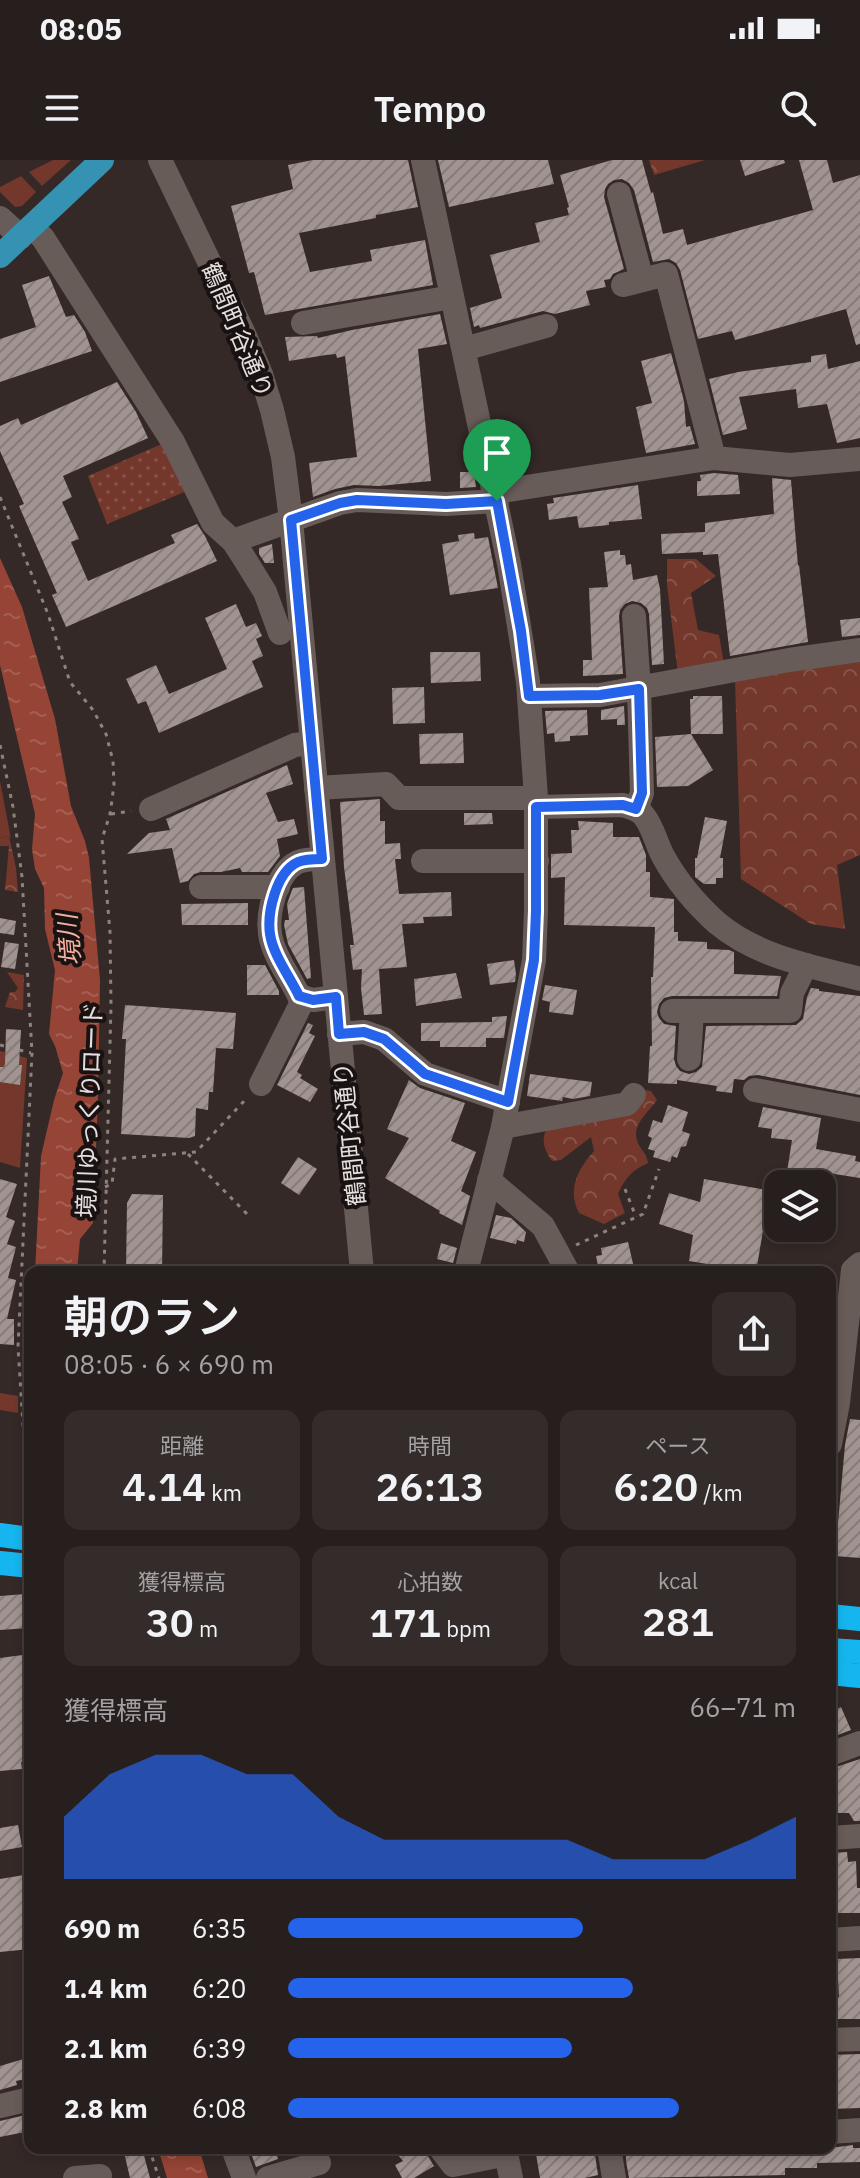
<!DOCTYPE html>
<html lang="ja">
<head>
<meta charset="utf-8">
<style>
	body { margin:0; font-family:"IBM Plex Sans","Noto Sans JP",sans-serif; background:#332c2a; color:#f1f3f6; height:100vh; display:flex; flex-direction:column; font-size:30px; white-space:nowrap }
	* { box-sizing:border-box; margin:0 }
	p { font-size:26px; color:#a4a2a4 }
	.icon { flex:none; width:44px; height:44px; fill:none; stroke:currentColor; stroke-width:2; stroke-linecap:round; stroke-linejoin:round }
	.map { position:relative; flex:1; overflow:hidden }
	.drawer { position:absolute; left:24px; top:1106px; width:812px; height:888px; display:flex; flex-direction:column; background:#271f1d; border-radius:16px; box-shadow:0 4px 12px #0003,0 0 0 2px #433d3b }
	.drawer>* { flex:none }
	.buttons { position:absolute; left:764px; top:1010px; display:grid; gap:16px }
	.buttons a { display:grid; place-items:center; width:72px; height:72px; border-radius:16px; background:#271f1d; box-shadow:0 4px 12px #0003,0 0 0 2px #433d3b; font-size:40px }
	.pin { position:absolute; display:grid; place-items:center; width:68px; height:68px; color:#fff; margin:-82px -34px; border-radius:50% 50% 50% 0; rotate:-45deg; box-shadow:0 0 8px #0007 }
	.pin .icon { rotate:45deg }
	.round { display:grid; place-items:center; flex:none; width:84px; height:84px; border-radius:16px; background:#332c2a }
	.headline { display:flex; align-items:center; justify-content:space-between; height:136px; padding:0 40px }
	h1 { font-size:44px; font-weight:600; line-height:60px }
	.figures { display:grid; grid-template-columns:repeat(3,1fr); gap:12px; height:136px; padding:8px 40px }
	.figures div { display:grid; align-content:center; border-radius:16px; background:#332c2a; text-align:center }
	.figures b { font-size:40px; font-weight:600 }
	.figures small { font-size:22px; font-weight:400 }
	.figures p { font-size:22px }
	.chart { height:224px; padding:16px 40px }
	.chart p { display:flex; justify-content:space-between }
	.chart svg { width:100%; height:144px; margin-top:8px; fill:#2563eb; opacity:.7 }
	ul { padding:0 40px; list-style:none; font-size:26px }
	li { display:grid; grid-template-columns:128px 96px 1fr; align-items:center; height:60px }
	li i { height:20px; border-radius:10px; background:#2563eb }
	.status { display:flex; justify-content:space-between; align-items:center; height:56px; padding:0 40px; background:#271f1d; direction:ltr }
	.status svg { height:22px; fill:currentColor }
	header { display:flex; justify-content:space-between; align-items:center; height:104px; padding:0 40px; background:#271f1d; font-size:36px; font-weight:600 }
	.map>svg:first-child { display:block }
	.green { fill:#73372c }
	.forest { fill:url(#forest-crowns) }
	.park { fill:url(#park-dots) }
	.water { fill:url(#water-ripples) }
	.building { fill:url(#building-hatch) }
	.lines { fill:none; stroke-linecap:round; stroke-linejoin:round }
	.path { stroke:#8c8381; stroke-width:3; stroke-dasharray:4 6; stroke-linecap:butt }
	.minor { stroke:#685c59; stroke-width:24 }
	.major { stroke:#3692b3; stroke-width:24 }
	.highway { stroke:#15b6ef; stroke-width:24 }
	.route-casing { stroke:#fff; stroke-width:16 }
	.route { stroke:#2563eb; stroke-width:10 }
	.labels { text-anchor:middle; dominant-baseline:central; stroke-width:8; stroke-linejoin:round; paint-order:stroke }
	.street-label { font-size:24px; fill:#e7dfde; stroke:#181312 }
	.water-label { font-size:26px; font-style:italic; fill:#f5aea0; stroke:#181312 }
</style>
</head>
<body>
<div class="status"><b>08:05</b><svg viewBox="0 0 49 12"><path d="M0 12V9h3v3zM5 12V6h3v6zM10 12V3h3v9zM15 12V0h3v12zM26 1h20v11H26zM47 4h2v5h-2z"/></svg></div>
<header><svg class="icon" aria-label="menu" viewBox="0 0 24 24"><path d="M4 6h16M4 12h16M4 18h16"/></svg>Tempo<svg class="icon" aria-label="search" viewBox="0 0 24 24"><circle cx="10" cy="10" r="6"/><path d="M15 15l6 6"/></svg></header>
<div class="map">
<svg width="860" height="2018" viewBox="0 0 860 2018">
	<defs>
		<pattern id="forest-crowns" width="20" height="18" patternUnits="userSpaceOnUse" patternTransform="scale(2)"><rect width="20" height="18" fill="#73372c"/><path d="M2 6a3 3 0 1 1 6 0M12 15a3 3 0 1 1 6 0" fill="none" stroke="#87544a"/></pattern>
		<pattern id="park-dots" width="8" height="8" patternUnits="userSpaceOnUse" patternTransform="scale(2)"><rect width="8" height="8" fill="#73372c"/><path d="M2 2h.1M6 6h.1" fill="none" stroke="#87544a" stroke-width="1.8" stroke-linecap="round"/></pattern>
		<pattern id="water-ripples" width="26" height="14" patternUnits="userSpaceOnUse" patternTransform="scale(2)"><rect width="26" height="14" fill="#954435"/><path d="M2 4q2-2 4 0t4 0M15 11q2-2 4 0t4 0" fill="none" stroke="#a45f52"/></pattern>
		<pattern id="building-hatch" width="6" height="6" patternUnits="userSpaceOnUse" patternTransform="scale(2)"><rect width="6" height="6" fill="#a09390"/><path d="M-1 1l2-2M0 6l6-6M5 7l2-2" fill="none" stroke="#857b79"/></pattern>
	</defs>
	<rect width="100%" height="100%" fill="#342927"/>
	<g class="green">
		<path d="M53,0h18l-29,26 -13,-14z"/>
		<path d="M21,16l15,16 -14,14 -7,1 -15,-15v-5z"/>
		<path d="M0,621l11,58 -2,-3 -9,2z"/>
		<path d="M0,891l27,7 -7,110 -20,-6z"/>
		<path d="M0,1233l18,3v17l-18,-3z"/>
	</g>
	<g class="forest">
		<path d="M649,0h56l-51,15z"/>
		<path d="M667,399h29l20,17 -25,17 7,37 21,5 6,35 135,-15v200l-23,10 8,64 -34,-5 -70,-45 -6,-199 -55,10 -13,-105z"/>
		<path d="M9,676l7,32 2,24 -13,-2 4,-44h-9v-8z"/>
		<path d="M7,812l17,3 -1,35 -18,-3 5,-15h5l3,-4z"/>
		<path d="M638,929l13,2 6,9c-8,12 -25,24 -20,40 2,9 9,11 11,23 -16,7 -23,15 -30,31l7,19 -21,11 -25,-11c-12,-24 -1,-44 15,-62l-3,-14 -30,23 -9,1c-12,-18 -10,-25 0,-43z"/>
	</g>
	<path class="park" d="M164,283l23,48 -80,33 -19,-48z"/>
	<g class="water">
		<path d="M0,398l22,49 33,112 16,87 14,35 4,17 11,122 -2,117 -5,126 -13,16 -3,33h-42l6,-116 13,-56 9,-27 -8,-27 -6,-12 6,-64 -10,-41 -1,-41 -9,-19 -3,-20 3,-35 -35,-149z"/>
		<path d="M158,1988h41l9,30h-41z"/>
	</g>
	<g class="building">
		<path d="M313,0h95l10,47 -42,8v3l-77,15 11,39 62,-11 -2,-11 55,-10 8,45 -168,30 -11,-43 -5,1 -18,-67 62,-17 -5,-24z"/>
		<path d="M438,0h110l6,24 -105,23z"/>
		<path d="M612,0h30l9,33 2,-1 10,42 20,-5 4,16 126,-35 -14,-50h28l6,23 27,-8v169l-4,1 -10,-36 -111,31 -3,-9 -34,8 -18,-69 -4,-7 -7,-4 -16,3 -19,-72 -5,-7 -7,-4 -8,1 -6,4 -3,5 -1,8 20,72 -11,5 -3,5 -6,1 2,7 -20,4 4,14 -35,9 -12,-3 -63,17 -1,-3 -5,2 -4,-19 32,-10 -12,-43 50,-13 -5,-19 34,-8 -2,-7 2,-1 -9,-32z"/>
		<path d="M740,0h44l1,3 -40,13z"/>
		<path d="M49,116l17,41 8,-2 11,17 7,19 -92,31v-43l36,-12 -14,-42z"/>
		<path d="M440,154l7,30 -29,5 13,132 -52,5 -25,-1 -19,4 -22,8 -4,-34 48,-6 -12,-101 -8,2 -1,-4 -10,1 -37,6 -4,-24 32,-1 1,2 34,-8z"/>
		<path d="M671,193l13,48 2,26 4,-1 5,18 -49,9 -10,-46 16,-4 -11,-42z"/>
		<path d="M826,194l2,15 32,-8v77l-23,5 -10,-39 -29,4 -2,-19 -57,8 8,32 -24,6 -14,-56 29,-7 73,-10v-6z"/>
		<path d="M117,222l19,30 12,26 -85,38 9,21 -10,5 17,37 -8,3 17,39 87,-38 -4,-8 26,-11 8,12 12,25 -151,66 -14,-32 5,-2 -38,-87 5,-2 -24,-53v-25l18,-8 3,7z"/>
		<path d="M460,312h14l2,15 -16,1z"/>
		<path d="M714,313l24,2 2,19 -43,2v-15h4l-1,-6z"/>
		<path d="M772,318l19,2 7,86 1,-1 9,77 -78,14 -12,-102 -15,1v-3l-41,2 -1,-20 44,-2v-9l69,-9z"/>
		<path d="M638,325l4,34 -33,3v3l-30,3 -2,-12 -28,4 -2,-16 7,-1 -1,-5z"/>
		<path d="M474,373l1,6 13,-2 10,51 -48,7 -8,-51 17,-3 -1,-6z"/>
		<path d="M272,384l2,19h-9l-6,-9v-6z"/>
		<path d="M620,390v5h5l1,10 5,-1 2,16 24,-5 3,14 4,75 -12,1 -3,-51 -2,-6 -6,-5 -9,-2 -7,3 -5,6 -1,6 4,58 -40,2v-16h9l-3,-72 19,-1 -4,-35z"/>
		<path d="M236,444l10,23 10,-4 6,13 -6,3 7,17 -11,5 11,26 -104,46 -13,-32 -8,3 -12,-25 30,-14 13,29 58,-25 -22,-51z"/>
		<path d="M860,458v17l-18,2 -2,-17z"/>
		<path d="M430,492h50l1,29 -50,2z"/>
		<path d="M424,527l1,36 -32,1 -1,-36z"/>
		<path d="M693,536h29l1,38h-32l22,36 -25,16 -31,1 -2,-50 36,-3 -1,-35h3z"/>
		<path d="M624,546l1,19h-8v-6l-16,1v-10z"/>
		<path d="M587,550l1,25 -18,1v5l-15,1 -1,-9 -7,1 -2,-23z"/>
		<path d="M463,573l1,30 -44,1 -1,-30z"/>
		<path d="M287,605l6,19 -27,9 12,29 16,-3 4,15 -21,5 3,17 -12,16h-26l-2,-4 -19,4h-20l-7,2 -6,7 -8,2 -8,-35 -45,6 22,-21 21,-3 -4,-11z"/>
		<path d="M380,639v22h5v23l15,-1 1,16h-6l4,35 52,-2 1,24 -29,1 1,6 -22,1 5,43 -28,2 3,45 -18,1 -3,-27 1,-19 -9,1 -3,-25h4l-10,-78 -4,-65z"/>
		<path d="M464,653h28l1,11 -29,1z"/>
		<path d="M705,657l22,4 -7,37h3v20h-7v6h-12l-9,-7v-19h2z"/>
		<path d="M578,661l35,2v14h26l7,18v17h4v25l24,2v33h4v9l29,1v7l22,1 5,2v22l47,2 -4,20h-105l-8,2 -5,6 -2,8 2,6 5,6 12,2 -2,33 2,7 4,5 9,3 7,-2 6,-5 4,-41 90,-1 7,-6 4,-22 4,-9 8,1v2l41,5v99l-102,-20 -9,1 -5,4 -10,-1 -2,14 -16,-2 1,-5 -40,-6v4l-29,-1 2,-37h2l-1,-69h2l2,-50 -91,-2 1,-48 -14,1v-24l21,-1 -1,-23h8z"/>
		<path d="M304,727l7,91 -4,1 -19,-35 -4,-19 1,-5h4l-2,-16 5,-14 1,-2z"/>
		<path d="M248,743v22h-66l-1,-21z"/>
		<path d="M0,758l16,3 -2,14 -14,-2z"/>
		<path d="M5,782l14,2 -4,25 -14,-2z"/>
		<path d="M514,800l2,14 -1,8 -25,3 -3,-21z"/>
		<path d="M247,805h18l14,26v4h-32z"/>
		<path d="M456,813l6,25 -46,8 -2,-27z"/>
		<path d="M545,825l32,5 -4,25 -24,-3 1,-10 -8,-2z"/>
		<path d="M125,845l111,8 -3,36 -17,-1 -3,44h-4l-1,18 -12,-2 -1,28 -6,2 -68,-4 5,-95h-4z"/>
		<path d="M507,856l-3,22h-18v9h-46v-6h-19v-18l71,-1v-5z"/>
		<path d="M308,863l5,2 -4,8 6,3 -18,36 5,3 -2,3 18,11 -8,13 -33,-17z"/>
		<path d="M6,869l15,1 -2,35h3l-2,20 -20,-3v-15h4l1,-3z"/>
		<path d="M530,914l62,8 -2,14 -17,3 -10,-2 -1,4 -35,-5z"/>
		<path d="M409,920l11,8 45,15 -14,38 25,11 -15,39 9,5 -8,29 -23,-12 1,-2 -55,-33 24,-40 -22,-9z"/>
		<path d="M668,945l20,7 -6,19 8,3 -4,12 -5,1 -4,11 -5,-2 -2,6 -17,-5 2,-6 -7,-2 4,-11 -4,-2 5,-16 9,3z"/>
		<path d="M763,947l58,11 -5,31 40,7 -1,5 5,1v16l-32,-5v3l-41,-4 5,-32 -21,-2 1,-9 -14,-2z"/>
		<path d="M298,997l19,12 -18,26 -18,-12z"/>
		<path d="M0,1019l17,5 -11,33 9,4 -8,23 9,3 -8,31 8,2 -9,39h7v26l-14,-1z"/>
		<path d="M704,1019l74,13v17l-11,-2 -11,65 -67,-11 4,-26 -34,-11 10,-31 31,9z"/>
		<path d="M132,1034l31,1 -1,77h-36l1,-69z"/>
		<path d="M496,1055l15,3 15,14 -2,10 -7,-2 -1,4 -26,-6z"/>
		<path d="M628,1082l6,26 -21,4h-11l-1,-3 -2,1 -3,-14 6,-1 -1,-7z"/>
		<path d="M441,1083l16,5 -4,15 -16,-4z"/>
		<path d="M850,1259l10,1v138l-25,-2 10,-111z"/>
		<path d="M25,1434l3,34 -28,2v-34z"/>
		<path d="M30,1494v107l-9,1 1,7 -22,2v-113z"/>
		<path d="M830,1541l5,9 6,-3 10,23 -21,8z"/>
		<path d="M860,1599v62h-6l-5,-8h-19v-44z"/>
		<path d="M18,1665l4,22 -22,4v-23z"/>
		<path d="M847,1692l1,10 8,-1 1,27h3v25h-28l-2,-60z"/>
		<path d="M30,1714v75l-30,3v-73z"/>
		<path d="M860,1798v61h-30v-22h9l-2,-38z"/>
		<path d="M860,1894v54l-30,1v-54z"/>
		<path d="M30,1897v21l-14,3 1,4 -17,5v-24z"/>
		<path d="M30,1954v17l-30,6v-16z"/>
		<path d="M853,1985v3h7v14l-43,1v5h-32v7l-156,3 -3,-17v-7l69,-1v-4l18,-1v3l47,-1v-2h70z"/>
		<path d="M123,1988h19l8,30h-20z"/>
		<path d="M249,1988h26l3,11 -22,8z"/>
		<path d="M392,1988h31l11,18 -20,12h-12l-7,-13 8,-4z"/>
		<path d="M535,1988h59l4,27 -13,3h-45z"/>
	</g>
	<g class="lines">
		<g class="path">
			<path d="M0,337l48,117 22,68 23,28 13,24 7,27 1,24 -4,29 -8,25 8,93 1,74 -7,266"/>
			<path d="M0,585l13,62 9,70 10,176 -14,294 11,171"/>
			<path d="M111,654l20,-3"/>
			<path d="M0,885l31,8"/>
			<path d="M188,994l59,60"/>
			<path d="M105,1027l7,-3 3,-25 81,-7 51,-54"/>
			<path d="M625,1029l11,28"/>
			<path d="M576,1085l67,-31 16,-45"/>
			<path d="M149,1988l10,30"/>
		</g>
		<g class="minor">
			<path d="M160,0l86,178 15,36 11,36 11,47 8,63 71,752"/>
			<path d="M423,0l86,404 19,118 8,116v113l-2,49 -31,167 -37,145"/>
			<path d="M619,34l23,86"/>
			<path d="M0,58l21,19"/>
			<path d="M32,67l11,11 130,204 40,81 20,18 11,17 21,34 15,41"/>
			<path d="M623,125l43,-11 48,184"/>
			<path d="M303,163l149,-26"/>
			<path d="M464,189l82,-23"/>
			<path d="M495,332l219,-34 76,7 70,-6"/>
			<path d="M233,381l107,-38 17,-3 89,4 51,-3"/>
			<path d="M634,456l5,73 3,104 -6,16"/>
			<path d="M529,536l71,-1 189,-35 71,-10"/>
			<path d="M316,628l70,-4 13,14h137"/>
			<path d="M536,647l87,-2c8,3 16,4 21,11 9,11 12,27 19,40 13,24 33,48 54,67 41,34 93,43 143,56"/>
			<path d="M151,649l144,-64 17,-2"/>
			<path d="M322,699c-8,0 -17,0 -24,3 -22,10 -31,51 -28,72 3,21 20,43 29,62l14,4 23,-3"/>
			<path d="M423,701h114"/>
			<path d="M201,727h77"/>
			<path d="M672,851h118l2,-18 14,-28"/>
			<path d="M339,874l25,-2 20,7 41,35 83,28"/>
			<path d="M689,899l3,-48"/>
			<path d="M261,924l43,-86"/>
			<path d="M755,930l105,20"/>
			<path d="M503,967l124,-23 7,-9"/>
			<path d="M489,1020l54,46 25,46"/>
			<path d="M830,1284l8,-41 15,-133 7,-6"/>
			<path d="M830,1594l30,-11"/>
			<path d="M830,1678l30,-2"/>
			<path d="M830,1780l30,-2"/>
			<path d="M830,1880l30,-1"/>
			<path d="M0,1946l30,-7"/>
			<path d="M830,1972l30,-2"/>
			<path d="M233,1988l11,30"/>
			<path d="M440,1988l13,17 54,-11"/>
			<path d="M505,1988l6,30"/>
			<path d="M609,1988l5,30"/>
			<path d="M75,2018l25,-2"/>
			<path d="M268,2018l51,-15"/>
		</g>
		<path class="major" d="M0,96l102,-96"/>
		<g class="highway">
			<path d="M0,1375l30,4"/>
			<path d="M0,1403l30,3"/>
			<path d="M830,1456l30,3"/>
			<path d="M830,1490l30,2"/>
			<path d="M830,1513l30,3"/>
		</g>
	</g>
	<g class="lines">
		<g class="route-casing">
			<path id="route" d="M357,340l89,4 51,-3 24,130 8,65 71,-1 39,-6 3,104 -6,16 -13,-4 -87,2v104l-2,49 -26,142 -83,-28 -41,-35 -20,-7 -25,2 -3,-37 -23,3 -14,-4c-9,-19 -26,-41 -29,-62 -3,-21 6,-62 28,-72 7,-3 16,-3 24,-3l-31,-339 49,-17z"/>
		</g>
		<use href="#route" class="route"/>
	</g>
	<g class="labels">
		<g class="street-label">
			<text transform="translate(238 170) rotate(67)">鶴間町谷通り</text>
			<text transform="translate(89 950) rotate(-88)">境川ゆっくりロード</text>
			<text transform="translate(349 974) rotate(-96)">鶴間町谷通り</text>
		</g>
		<g class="water-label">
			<text transform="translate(68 780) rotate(-95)">境川</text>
		</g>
	</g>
</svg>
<div class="buttons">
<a><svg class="icon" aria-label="layers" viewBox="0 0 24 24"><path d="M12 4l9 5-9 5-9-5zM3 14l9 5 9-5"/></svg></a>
</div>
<div class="pin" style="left:497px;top:341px;background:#1e9e55"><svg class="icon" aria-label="arrive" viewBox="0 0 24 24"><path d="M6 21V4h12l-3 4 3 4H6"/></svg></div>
<section class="drawer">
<div class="headline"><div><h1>朝のラン</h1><p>08:05 · 6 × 690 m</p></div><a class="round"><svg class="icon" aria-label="share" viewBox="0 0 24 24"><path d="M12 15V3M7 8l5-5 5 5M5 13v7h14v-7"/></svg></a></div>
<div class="figures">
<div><p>距離</p><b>4.14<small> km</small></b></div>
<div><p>時間</p><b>26:13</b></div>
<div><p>ペース</p><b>6:20<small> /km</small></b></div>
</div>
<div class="figures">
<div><p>獲得標高</p><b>30<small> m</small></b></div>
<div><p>心拍数</p><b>171<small> bpm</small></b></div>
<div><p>kcal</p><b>281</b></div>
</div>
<div class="chart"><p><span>獲得標高</span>66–71 m</p>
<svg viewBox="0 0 160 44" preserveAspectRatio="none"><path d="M0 44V25L10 12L20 6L30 6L40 12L50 12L60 25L70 32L80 32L90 32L100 32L110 32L120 38L130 38L140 38L150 32L160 25V44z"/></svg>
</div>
<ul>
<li><b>690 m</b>6:35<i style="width:58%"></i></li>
<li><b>1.4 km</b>6:20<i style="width:68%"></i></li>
<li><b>2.1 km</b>6:39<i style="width:56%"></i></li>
<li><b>2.8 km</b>6:08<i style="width:77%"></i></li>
</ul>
</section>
</div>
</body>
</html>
